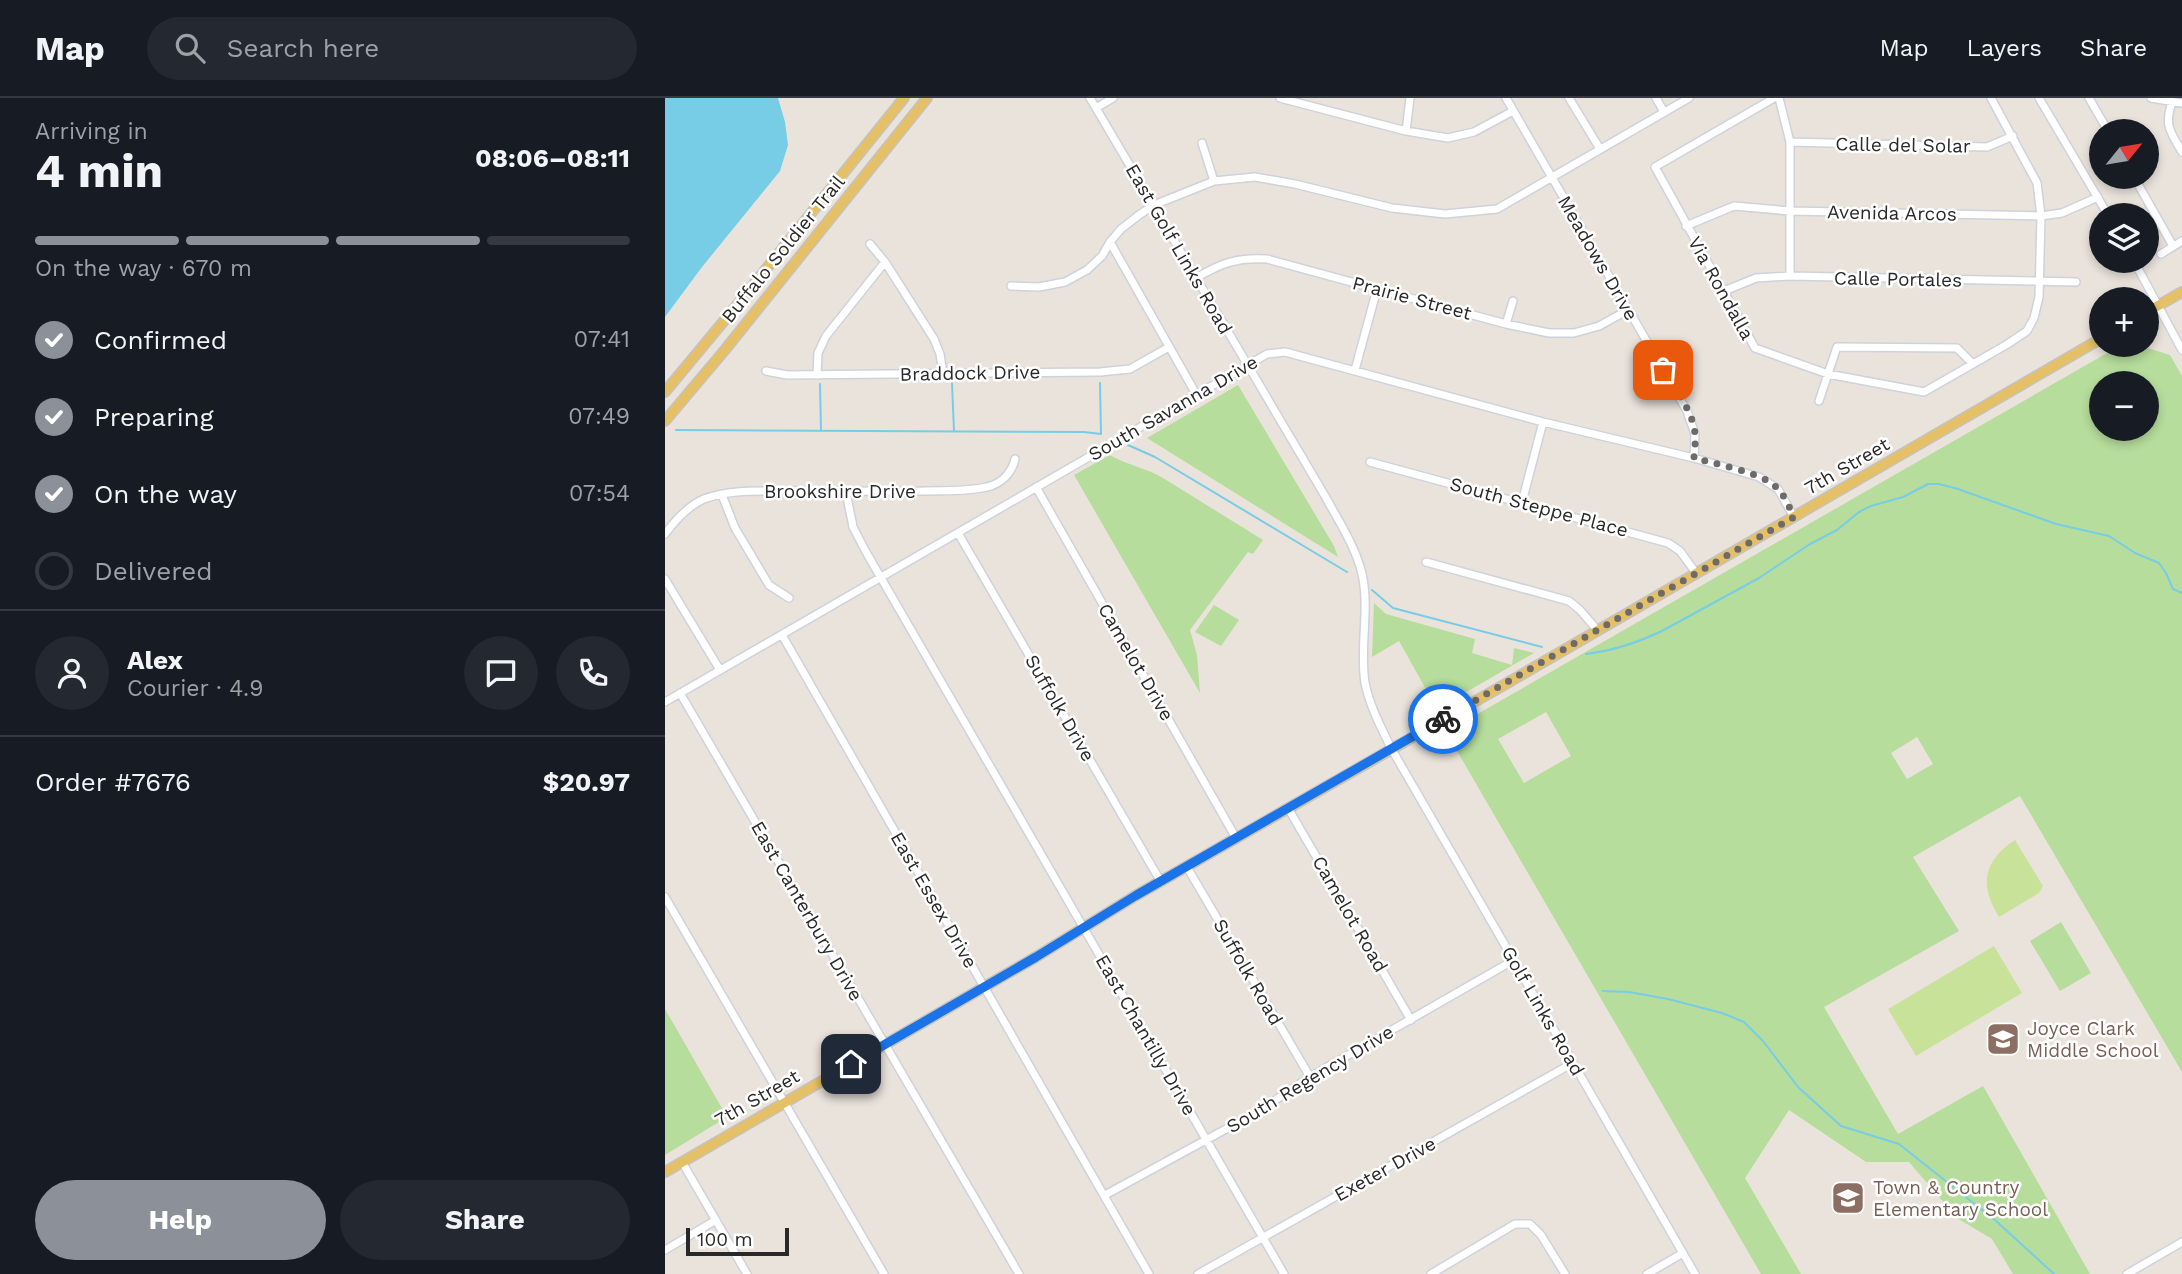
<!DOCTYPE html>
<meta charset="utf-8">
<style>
:root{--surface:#171b24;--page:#242831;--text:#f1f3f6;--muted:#9ea1a6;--line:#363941;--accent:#8c9099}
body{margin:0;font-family:"Work Sans",sans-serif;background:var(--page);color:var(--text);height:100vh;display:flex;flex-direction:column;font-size:26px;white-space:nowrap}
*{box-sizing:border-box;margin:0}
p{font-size:23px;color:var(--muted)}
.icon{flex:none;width:38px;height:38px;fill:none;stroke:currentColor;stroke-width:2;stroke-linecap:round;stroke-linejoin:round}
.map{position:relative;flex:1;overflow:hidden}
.side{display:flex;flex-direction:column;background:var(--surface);width:665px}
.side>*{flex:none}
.needle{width:46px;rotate:60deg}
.buttons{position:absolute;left:1424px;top:21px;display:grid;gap:14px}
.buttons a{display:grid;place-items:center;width:70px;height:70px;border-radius:50%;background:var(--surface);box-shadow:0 4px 10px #0003;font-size:35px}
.scale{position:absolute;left:21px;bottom:18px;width:103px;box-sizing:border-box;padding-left:7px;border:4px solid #292929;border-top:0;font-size:19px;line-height:24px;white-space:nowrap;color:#292929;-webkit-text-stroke:5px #fff;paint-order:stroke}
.pin{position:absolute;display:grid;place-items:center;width:60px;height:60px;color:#fff;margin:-30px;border-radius:14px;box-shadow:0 4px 10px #0006}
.courier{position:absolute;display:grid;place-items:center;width:70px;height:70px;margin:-35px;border:5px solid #1a73e8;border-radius:50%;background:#fff;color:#222;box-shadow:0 2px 9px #0007}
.summary em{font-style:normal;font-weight:700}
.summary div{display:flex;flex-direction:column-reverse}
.summary{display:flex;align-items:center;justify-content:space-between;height:119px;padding:0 35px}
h1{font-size:46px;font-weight:700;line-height:52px}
.bar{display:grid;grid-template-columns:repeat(4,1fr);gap:10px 7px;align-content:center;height:84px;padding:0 35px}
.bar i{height:9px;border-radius:5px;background:var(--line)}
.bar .selected{background:var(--accent)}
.bar p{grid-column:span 4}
.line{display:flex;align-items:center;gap:18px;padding:0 35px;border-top:2px solid var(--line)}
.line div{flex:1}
.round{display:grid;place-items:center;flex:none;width:74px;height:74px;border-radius:37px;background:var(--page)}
ol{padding:0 35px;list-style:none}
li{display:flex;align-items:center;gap:21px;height:77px}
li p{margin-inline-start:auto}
li .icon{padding:7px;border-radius:50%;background:var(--accent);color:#fff;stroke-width:4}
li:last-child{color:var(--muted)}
li i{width:38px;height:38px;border:4px solid var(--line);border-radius:50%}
.cta{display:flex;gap:14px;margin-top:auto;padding:14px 35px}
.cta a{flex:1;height:80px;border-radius:42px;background:var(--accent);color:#fff;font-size:28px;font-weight:700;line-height:80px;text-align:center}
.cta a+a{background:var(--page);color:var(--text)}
header{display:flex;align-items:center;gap:42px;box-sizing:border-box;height:98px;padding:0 35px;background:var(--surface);border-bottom:2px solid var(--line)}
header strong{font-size:33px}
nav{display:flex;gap:38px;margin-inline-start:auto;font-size:24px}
.search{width:490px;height:63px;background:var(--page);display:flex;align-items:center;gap:18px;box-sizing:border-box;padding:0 24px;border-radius:38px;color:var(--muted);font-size:26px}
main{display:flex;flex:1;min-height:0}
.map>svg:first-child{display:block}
</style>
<header>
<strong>Map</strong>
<div class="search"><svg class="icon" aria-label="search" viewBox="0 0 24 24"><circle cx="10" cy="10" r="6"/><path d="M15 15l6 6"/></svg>Search here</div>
<nav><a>Map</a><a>Layers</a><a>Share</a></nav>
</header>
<main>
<section class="side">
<div class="summary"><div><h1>4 min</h1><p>Arriving in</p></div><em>08:06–08:11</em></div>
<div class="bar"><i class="selected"></i><i class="selected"></i><i class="selected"></i><i></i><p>On the way · 670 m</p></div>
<ol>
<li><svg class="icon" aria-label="check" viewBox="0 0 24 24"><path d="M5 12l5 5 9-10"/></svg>Confirmed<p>07:41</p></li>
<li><svg class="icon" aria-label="check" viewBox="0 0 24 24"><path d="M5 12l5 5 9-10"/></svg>Preparing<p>07:49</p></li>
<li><svg class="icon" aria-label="check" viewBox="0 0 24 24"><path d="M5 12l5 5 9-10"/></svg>On the way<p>07:54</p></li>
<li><i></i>Delivered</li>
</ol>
<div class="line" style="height:126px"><a class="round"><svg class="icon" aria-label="person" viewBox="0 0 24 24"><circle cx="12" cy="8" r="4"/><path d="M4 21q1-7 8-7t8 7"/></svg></a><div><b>Alex</b><p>Courier · 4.9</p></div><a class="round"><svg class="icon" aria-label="chat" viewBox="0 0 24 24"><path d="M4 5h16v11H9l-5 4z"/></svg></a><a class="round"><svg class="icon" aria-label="phone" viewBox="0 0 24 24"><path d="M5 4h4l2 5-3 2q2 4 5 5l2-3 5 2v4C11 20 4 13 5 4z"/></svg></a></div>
<div class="line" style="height:91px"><div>Order #7676</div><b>$20.97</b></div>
<div class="cta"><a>Help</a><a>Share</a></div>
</section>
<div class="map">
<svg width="1517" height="1176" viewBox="0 0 1517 1176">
<rect width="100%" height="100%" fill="#eae3dc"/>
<path fill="#b6dd9c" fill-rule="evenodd" d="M 1456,247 L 1473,247 L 1505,257 L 1517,278 L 1517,974 L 1355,698 L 1248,759 L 1294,833 L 1159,909 L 1233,1036 L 1318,988 L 1425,1176 L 1348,1176 L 1327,1141 L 1292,1120 L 1244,1064 L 1201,1064 L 1124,1012 L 1080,1080 L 1136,1176 L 1096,1176 L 781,634 ZM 1482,285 L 1482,331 L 1437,331 L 1437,285 ZM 881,614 L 906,658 L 859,685 L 833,641 ZM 1252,639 L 1268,666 L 1242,681 L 1226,655 Z
M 573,287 L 669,448 L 673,459 L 482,340 Z
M 445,357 C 462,367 481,370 498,380 L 598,442 L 588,456 L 583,454 L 525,532 L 532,557 L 535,595 L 409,377 Z
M 709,505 L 721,516 L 810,541 L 807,555 L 847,567 L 849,550 L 869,555 L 772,611 L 734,543 L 707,559 Z
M 549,507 L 574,522 L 556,548 L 530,534 Z
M 1396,824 L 1426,875 L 1395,893 L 1365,843 Z
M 0,911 L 62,1019 L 0,1057 Z"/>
<path fill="#c8e399" d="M 1350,742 L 1378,788 L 1374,795 L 1334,819 C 1314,787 1318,763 1350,742 Z
M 1329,848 L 1357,895 L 1251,958 L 1223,911 Z"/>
<path fill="#77cde5" d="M 0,0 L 113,0 L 120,24 L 123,47 L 115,73 L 37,169 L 0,219 Z"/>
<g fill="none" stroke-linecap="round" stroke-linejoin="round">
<path stroke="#77cde5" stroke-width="2" d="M 287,285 L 289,333
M 155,286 L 156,333
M 11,332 L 419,334 L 436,336 L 435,285
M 463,347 L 490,359 L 682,474
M 707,492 L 728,510 L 877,549
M 921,556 C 947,553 974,544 997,533 L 1094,480 L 1145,446 L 1172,432 L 1194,414 L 1206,408 L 1238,399 L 1263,386 L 1274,386 L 1293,391 L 1391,426 L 1444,438 L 1470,455 L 1494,465 L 1501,475 L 1508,491 L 1517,495
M 938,893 L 964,894 L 1003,901 L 1057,915 L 1079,924 L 1098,943 L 1133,989 L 1176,1028 L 1234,1046 L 1331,1123 L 1389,1176"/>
<defs>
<path id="minor" d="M 425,0 L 660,398 C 673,422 689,446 696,472 C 706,508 694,548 700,585 C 705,609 716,629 726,650 L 1030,1176
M 615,0 L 741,33 L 783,40 L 809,34 L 848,13
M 841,0 L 1022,313 L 1030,336 L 1029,360
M 904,0 L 935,51
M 991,0 L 999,14
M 1109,0 L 990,69 L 1090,250 L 1163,276 L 1259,294 L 1341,247 L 1362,233 L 1369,220 L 1374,199 L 1376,118 L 1372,85 L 1326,0
M 1114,0 L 1125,44 L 1125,178
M 1374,0 L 1443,117
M 1424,0 L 1443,33
M 1486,0 L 1517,5
M 1507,4 C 1499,28 1505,33 1517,54
M 431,10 L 448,0
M 741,33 L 745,0
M 1125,44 L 1322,49 L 1348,38
M 537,45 L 549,83
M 1469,79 L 1508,148
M 1021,128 L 1069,108 L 1125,113 L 1376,118 L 1397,115 L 1433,99
M 445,144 L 531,296
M 205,146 L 220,164 L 269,241 L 275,256 L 278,276
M 1496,156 L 1517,143
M 1469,163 L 1517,252
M 531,180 C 556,165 573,159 602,161 L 841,226 L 884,235 L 909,235 L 934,228 L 963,212
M 346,188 L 374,189 L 400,184 L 422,172 L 437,158 L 445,144 L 456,131 L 474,117 L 489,107 L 549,83 L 590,79 L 630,86 L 727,110 L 780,116 L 832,111 L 1024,0
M 1059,193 L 1091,180 L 1125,178 L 1411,184
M 841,226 L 848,203
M 690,272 L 712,191
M 101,273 L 122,277 L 435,274 L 465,271 L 504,249
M 152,277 L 153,255 L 161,238 L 220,164
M 1154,303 L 1172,249 L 1292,250 L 1307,265
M 705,364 L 1003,445 L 1015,453 L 1031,475
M 371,389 L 571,740
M 181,394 L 188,429 L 201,454 L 619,1176
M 57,397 L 70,430 L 104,487 L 124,500
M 857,404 L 878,324
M 293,435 L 496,784
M 0,436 C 9,424 24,407 39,401 C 62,392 90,393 113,393 C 162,392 210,394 258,393 C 278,392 301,394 322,389 C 336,386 347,375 350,361
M 761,464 L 904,503 L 915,512 L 933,533
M 0,481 L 55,572
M 117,537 L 484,1176
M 15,595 L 354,1176
M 0,604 L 602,256 L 620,254 L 878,324 L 1029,360 L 1094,379 L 1113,391 L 1129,419
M 623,710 L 746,922
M 522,769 L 645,979
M 0,799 L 219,1176
M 17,1064 L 82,1176
M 440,1097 L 594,1013 L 645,979 L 849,862
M 0,1152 L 51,1122
M 533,1176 L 908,965
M 766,1176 L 850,1126 L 865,1126 L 876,1137 L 900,1176
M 982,1176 L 1018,1155
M 1462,1176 L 1517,1144"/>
<path id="major" d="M 1482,214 L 1517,194
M 0,294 L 68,212 L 239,0
M 0,323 L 59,253 L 262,0
M 0,1074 L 371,859 L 470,798 L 844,584 L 1437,240"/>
</defs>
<use href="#minor" stroke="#ced2dd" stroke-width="10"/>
<use href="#major" stroke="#c3c3c3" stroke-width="12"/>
<use href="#minor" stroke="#fff" stroke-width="7"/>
<use href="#major" stroke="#e5c066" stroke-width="9"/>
</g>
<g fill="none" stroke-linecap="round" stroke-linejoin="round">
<path stroke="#6d6a68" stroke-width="7" stroke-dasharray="0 12.6" d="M 778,621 L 1129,419 C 1124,409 1120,398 1112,390 C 1099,375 1050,366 1029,360 C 1029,353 1031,345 1030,337 C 1029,314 1010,292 998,272"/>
<path stroke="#1a73e8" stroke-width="9" d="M 186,966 L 371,859 L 470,798 L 778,621"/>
</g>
<defs>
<symbol id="school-square" viewBox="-11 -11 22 22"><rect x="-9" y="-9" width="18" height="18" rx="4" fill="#8d6e63" stroke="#fff"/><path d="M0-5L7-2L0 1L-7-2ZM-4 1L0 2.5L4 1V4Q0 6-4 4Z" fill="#fff"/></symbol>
</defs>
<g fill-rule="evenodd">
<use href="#school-square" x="1319" y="922" width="38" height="38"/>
<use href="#school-square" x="1164" y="1081" width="38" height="38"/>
</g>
<g text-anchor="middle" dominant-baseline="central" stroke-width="5" stroke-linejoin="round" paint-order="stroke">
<g font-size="19" fill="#292929" stroke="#fff">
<text transform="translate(1238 47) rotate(1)">Calle del Solar</text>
<text transform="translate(1227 115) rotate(1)">Avenida Arcos</text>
<text transform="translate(118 151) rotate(-51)">Buffalo Soldier Trail</text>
<text transform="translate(514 151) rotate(60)">East Golf Links Road</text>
<text transform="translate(933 160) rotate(60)">Meadows Drive</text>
<text transform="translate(1233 181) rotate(1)">Calle Portales</text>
<text transform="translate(1056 190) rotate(61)">Via Rondalla</text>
<text transform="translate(747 200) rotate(15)">Prairie Street</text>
<text transform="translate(305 275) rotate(-1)">Braddock Drive</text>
<text transform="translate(508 310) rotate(-30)">South Savanna Drive</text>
<text transform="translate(1182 368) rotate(-30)">7th Street</text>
<text x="175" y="393">Brookshire Drive</text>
<text transform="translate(874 409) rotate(15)">South Steppe Place</text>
<text transform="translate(471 564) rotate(60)">Camelot Drive</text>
<text transform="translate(395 610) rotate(60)">Suffolk Drive</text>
<text transform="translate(269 802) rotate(60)">East Essex Drive</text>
<text transform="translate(142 813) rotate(60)">East Canterbury Drive</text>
<text transform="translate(685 816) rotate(60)">Camelot Road</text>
<text transform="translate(583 874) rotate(60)">Suffolk Road</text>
<text transform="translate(878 913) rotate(60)">Golf Links Road</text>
<text transform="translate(481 937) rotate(60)">East Chantilly Drive</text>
<text transform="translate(645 981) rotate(-31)">South Regency Drive</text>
<text transform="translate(92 1000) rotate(-30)">7th Street</text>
<text transform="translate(720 1071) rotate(-29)">Exeter Drive</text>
</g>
<g font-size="19" fill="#785e54" stroke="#fff" text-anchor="start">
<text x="1362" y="930">Joyce Clark<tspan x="1362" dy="22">Middle School</tspan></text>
<text x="1208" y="1089">Town &amp; Country<tspan x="1208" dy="22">Elementary School</tspan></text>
</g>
</g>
</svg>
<div class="buttons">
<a><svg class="needle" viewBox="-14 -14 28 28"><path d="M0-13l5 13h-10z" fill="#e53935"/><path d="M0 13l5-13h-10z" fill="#9ea1a6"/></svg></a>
<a><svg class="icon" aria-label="layers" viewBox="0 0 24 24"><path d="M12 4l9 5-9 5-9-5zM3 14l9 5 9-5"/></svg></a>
<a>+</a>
<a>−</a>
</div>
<div class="scale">100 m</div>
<div class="pin" style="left:998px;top:272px;background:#ea580c"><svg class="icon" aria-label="bag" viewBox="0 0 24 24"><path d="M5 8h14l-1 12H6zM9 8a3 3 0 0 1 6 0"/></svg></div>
<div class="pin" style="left:186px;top:966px;background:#1f2937"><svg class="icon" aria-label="home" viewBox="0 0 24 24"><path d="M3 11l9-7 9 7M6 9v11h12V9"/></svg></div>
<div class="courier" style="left:778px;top:621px"><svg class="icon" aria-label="bike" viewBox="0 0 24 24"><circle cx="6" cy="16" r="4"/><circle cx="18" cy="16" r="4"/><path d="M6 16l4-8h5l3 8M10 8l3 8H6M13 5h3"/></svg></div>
</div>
</main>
